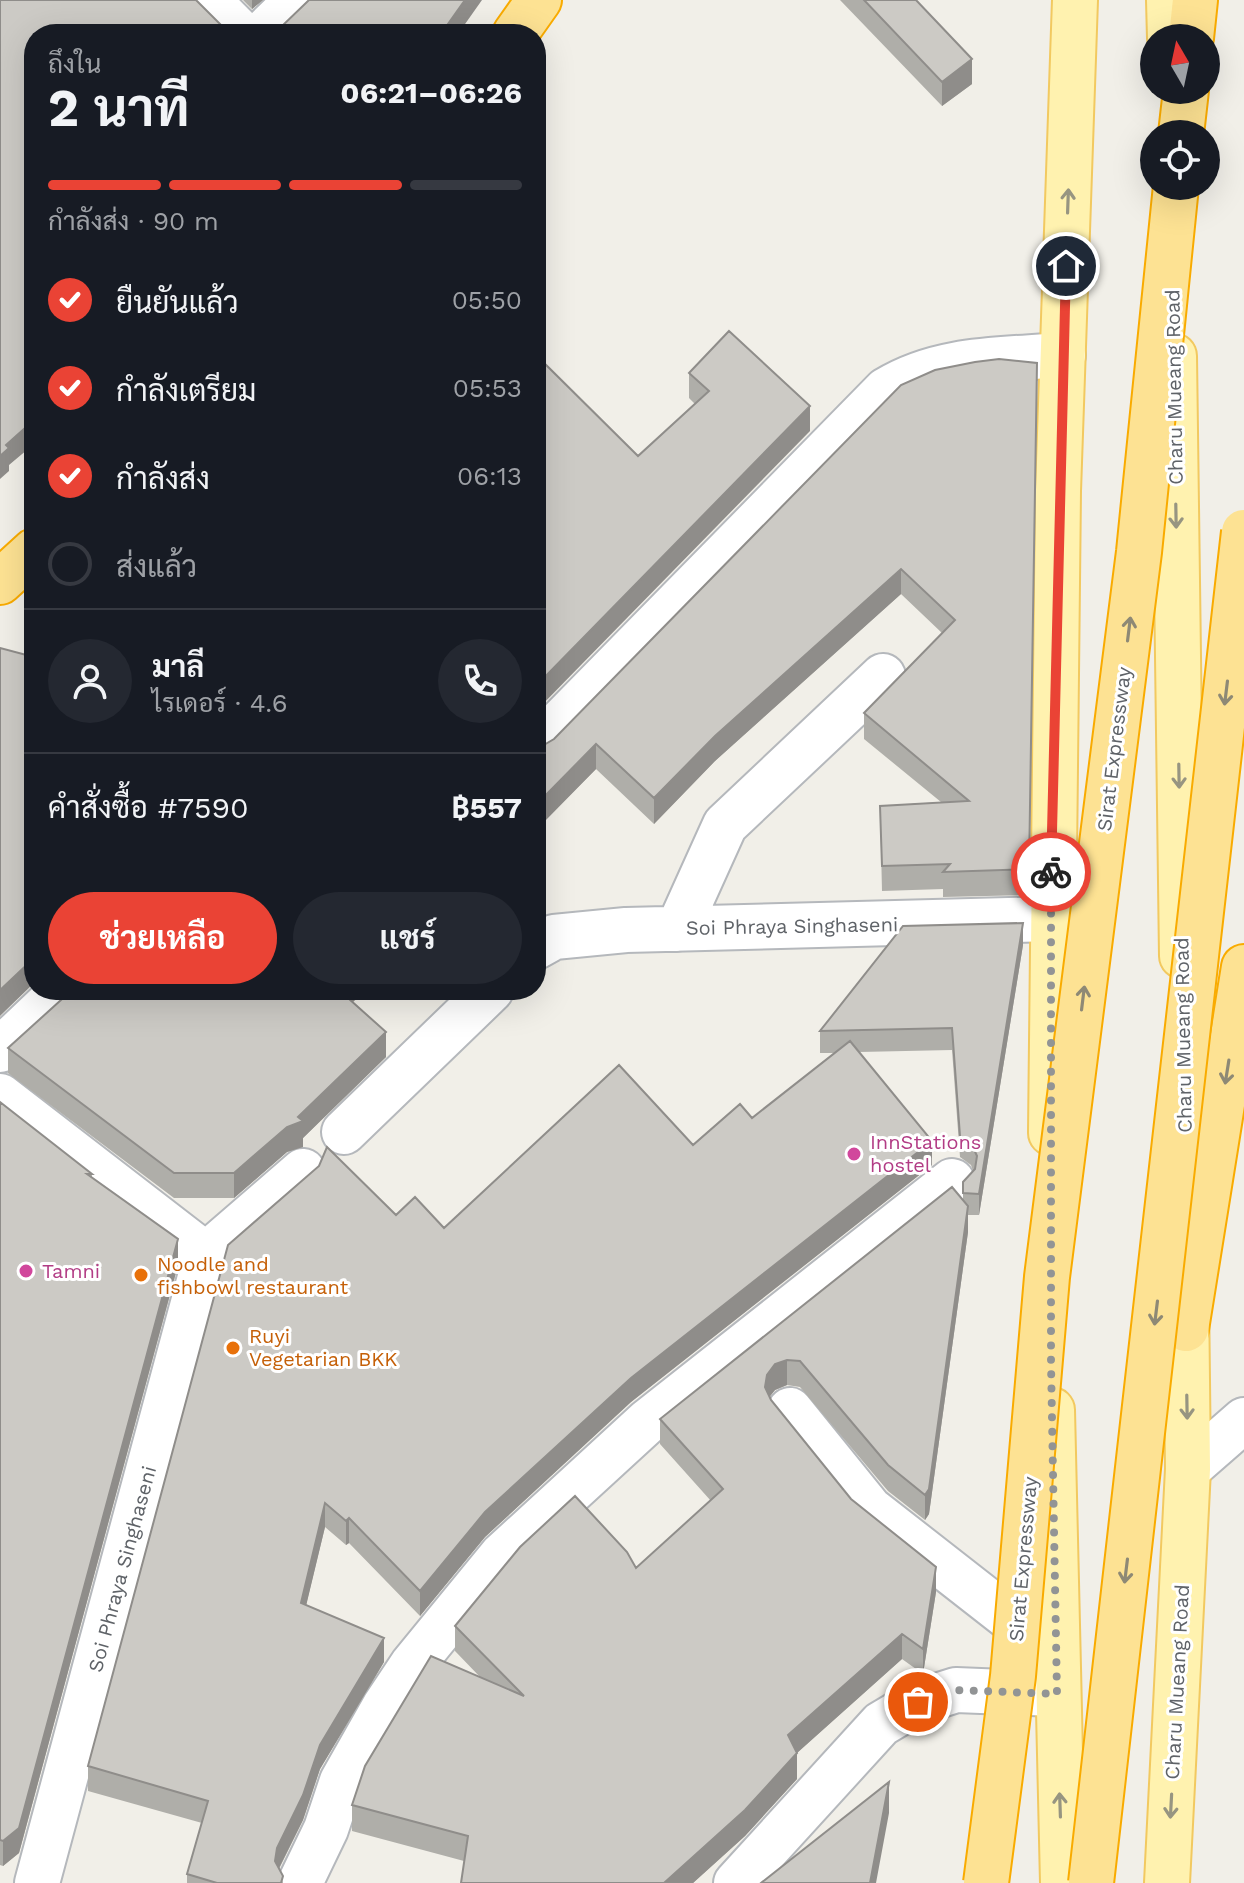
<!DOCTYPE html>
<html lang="th">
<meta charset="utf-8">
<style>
:root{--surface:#171b24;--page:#242831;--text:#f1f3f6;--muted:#9ea1a6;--line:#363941;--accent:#ea4335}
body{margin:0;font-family:"Work Sans",Sarabun,sans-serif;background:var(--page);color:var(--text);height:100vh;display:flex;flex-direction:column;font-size:30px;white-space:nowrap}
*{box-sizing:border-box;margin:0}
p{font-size:26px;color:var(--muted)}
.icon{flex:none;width:44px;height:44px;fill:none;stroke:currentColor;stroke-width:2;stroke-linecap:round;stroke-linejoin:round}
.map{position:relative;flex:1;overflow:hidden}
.details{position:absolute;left:24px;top:24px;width:522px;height:976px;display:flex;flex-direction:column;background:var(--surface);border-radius:32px;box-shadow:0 8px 32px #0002}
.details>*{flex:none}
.needle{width:52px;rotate:351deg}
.fabs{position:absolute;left:1140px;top:24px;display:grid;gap:16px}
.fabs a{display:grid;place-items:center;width:80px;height:80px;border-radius:50%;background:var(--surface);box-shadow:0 8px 32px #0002;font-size:40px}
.pin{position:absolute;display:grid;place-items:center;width:68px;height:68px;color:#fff;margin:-34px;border:4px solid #fff;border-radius:50%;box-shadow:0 2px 8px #0007}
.courier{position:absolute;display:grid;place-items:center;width:80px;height:80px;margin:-40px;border:6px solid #ea4335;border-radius:50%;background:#fff;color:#222;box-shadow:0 2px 10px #0007}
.headline em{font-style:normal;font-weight:700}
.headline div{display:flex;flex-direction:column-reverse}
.headline{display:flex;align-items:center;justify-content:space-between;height:136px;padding:0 24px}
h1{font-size:52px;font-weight:700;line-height:60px}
.bar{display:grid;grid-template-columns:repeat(4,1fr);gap:12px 8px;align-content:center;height:96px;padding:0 24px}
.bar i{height:10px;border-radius:6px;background:var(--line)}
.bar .current{background:var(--accent)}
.bar p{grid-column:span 4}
.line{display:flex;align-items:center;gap:20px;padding:0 24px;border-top:2px solid var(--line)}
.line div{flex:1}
.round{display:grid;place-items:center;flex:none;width:84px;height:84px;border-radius:42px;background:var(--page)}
ol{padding:0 24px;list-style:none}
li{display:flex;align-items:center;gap:24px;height:88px}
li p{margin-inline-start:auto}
li .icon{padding:8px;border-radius:50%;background:var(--accent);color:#fff;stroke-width:4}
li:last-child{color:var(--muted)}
li i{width:44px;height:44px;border:4px solid var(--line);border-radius:50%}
.cta{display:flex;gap:16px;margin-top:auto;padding:16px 24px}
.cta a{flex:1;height:92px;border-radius:48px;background:var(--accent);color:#fff;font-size:32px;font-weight:700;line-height:92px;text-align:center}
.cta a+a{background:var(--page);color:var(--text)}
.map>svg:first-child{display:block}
</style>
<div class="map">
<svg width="1244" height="1883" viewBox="0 0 1244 1883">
<rect width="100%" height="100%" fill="#f1efe8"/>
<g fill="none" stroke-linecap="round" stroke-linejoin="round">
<defs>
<path id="minor" d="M 208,0 L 242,34
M 262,34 L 297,0
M 536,747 L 886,390 C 940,357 1001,360 1063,355
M 678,929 L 725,825 L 883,676
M 536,947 L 554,937 L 626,930 L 1051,919
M 0,1050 L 63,990
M 0,1096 L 206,1255
M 344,1132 L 491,990
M 790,1410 L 870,1509 L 1044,1645
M 1188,1469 L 1244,1420
M 37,1883 L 206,1255 L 303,1171
M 300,1883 L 326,1829 L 342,1781 L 384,1707 L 412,1665 L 502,1555 L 648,1421 L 952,1181
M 736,1883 L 881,1724 L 918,1702 L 956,1690 L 1057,1694"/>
<path id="major" d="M 1169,0 L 1170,38
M 1174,356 L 1182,956
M 1051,1133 L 1058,491 L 1075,0
M 1052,1410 L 1063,1883
M 1167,1883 L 1188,1469 L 1186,1292"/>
<path id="highway" d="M 515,34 L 539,0
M 1191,38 L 1195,0
M 1181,134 L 1186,90
M 0,582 L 34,551
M 1186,1329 L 1244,967"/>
</defs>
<use href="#minor" stroke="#b5b8bc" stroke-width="48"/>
<use href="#major" stroke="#f2c960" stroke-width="48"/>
<use href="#highway" stroke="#f9ab00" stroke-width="48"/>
<use href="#minor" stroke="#fff" stroke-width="44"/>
<use href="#major" stroke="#fff2af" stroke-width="44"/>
<use href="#highway" stroke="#fde293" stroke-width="44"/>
<defs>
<path id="highway-bridge" d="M 986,1883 L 1013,1676 L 1047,1277 L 1139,552 L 1176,186
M 1091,1883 L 1244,532"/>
</defs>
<use href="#highway-bridge" stroke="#f9ab00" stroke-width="48" stroke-linecap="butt"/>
<use href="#highway-bridge" stroke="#fde293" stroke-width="44"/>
</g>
<path fill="#afaea9" d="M 243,0 L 263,0 L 252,9 Z
M 840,0 L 916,0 L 972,84 L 942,106 Z
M 1037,363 L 1029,895 L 943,897 L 943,889 L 882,891 L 880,806 L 941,802 L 864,739 L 864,713 L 942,633 L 901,594 L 715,761 L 654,824 L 596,769 L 536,830 L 536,746 L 542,746 L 554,739 Z
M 689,373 L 810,431 L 638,456 L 695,404 L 689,398 Z
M 1023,945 L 979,1215 L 968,1215 L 968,1232 L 929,1514 L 925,1520 L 888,1491 L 800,1387 L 787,1385 L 775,1390 L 769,1397 L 851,1499 L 936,1592 L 923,1674 L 902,1659 L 797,1753 L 797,1779 L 745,1836 L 693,1883 L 461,1883 L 464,1861 L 352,1831 L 352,1805 L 481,1678 L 455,1651 L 455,1626 L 636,1568 L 711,1501 L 660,1444 L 660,1419 L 963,1200 L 963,1182 L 973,1171 L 971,1165 L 960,1157 L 952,1050 L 859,1052 L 932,1165 L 631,1402 L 485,1537 L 420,1616 L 349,1543 L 346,1545 L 325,1527 L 306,1605 L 384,1662 L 320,1769 L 303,1820 L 279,1869 L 283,1883 L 187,1883 L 187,1874 L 202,1823 L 88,1791 L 88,1766 L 396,1215 L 444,1228 L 693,1145 L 752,1118 L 834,1053 L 820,1053 L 820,1031 Z
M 353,1002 L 386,1057 L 303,1138 L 303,1147 L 287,1152 L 234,1198 L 174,1198 L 8,1073 L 8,1048 Z
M 0,1102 L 92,1174 L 92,1177 L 178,1265 L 19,1853 L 3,1866 L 0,1865 Z"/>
<path fill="#8f8d8a" d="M 252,0 L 263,0 L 252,9 Z
M 465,0 L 482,0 L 458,34 L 443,34 L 443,31 Z
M 972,59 L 972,84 L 942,106 L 942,82 Z
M 810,406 L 810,431 L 536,711 L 536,686 Z
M 34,420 L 34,444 L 9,465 L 9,471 L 0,479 L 0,456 L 6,445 Z
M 901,569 L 901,594 L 715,761 L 654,824 L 654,798 L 715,736 Z
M 596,744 L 596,769 L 536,830 L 536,805 Z
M 1023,923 L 1023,945 L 979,1215 L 979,1194 Z
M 34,958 L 34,983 L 0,1016 L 0,990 Z
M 339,990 L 366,990 L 339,1015 Z
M 386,1032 L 386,1057 L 303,1138 L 303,1147 L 287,1152 L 234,1198 L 234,1173 L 298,1117 Z
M 932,1141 L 932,1165 L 631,1402 L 485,1537 L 420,1616 L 420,1591 L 485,1512 L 631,1378 Z
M 968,1206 L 968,1232 L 929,1514 L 925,1520 L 925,1495 Z
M 178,1239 L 178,1265 L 19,1853 L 3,1866 L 3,1841 Z
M 787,1360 L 787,1385 L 775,1390 L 767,1400 L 765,1387 L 767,1375 L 775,1364 Z
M 325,1503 L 325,1527 L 301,1627 L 301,1603 Z
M 349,1518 L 349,1543 L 346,1545 L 346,1521 Z
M 936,1567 L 936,1592 L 923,1674 L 923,1649 Z
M 902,1634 L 902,1659 L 788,1761 L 788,1735 Z
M 384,1638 L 384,1662 L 320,1769 L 303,1820 L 277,1872 L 275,1861 L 277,1848 L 320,1745 Z
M 797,1753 L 797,1779 L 745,1836 L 693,1883 L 664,1883 Z
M 889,1782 L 889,1813 L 876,1883 L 870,1883 Z"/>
<path fill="#cccac5" stroke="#8f8d8a" stroke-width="2" d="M 0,0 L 196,0 L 225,29 L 235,34 L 34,34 L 34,420 L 6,445 L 9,448 L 0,456 Z
M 309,0 L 465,0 L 443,31 L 447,34 L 269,34 L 279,29 Z
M 864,0 L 916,0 L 972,59 L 942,82 Z
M 729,331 L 810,406 L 536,686 L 536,355 L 638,456 L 709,391 L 689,373 Z
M 999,359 L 1037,363 L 1029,869 L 943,872 L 950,864 L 882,866 L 880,806 L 969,801 L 864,713 L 955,620 L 901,569 L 715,736 L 654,798 L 596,744 L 536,805 L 536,746 L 542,746 L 554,739 L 901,385 L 935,370 L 975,362 Z
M 0,648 L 34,657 L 34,958 L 0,990 Z
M 1023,923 L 979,1194 L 963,1193 L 963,1182 L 975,1169 L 977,1156 L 971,1143 L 960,1136 L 952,1028 L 820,1031 L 903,926 Z
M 72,990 L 339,990 L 386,1032 L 298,1117 L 303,1121 L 287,1127 L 234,1173 L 174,1173 L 8,1048 Z
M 850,1041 L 932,1141 L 631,1378 L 485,1512 L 420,1591 L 349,1518 L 346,1521 L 325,1503 L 301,1603 L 384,1638 L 320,1745 L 303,1795 L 277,1848 L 275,1861 L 283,1876 L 281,1883 L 217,1883 L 187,1874 L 208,1801 L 88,1766 L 228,1245 L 319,1166 L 327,1147 L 396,1215 L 415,1197 L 444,1228 L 619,1065 L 693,1145 L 740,1104 L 752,1118 Z
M 0,1102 L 92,1174 L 87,1174 L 178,1239 L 19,1828 L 3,1841 L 0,1840 Z
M 952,1187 L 968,1206 L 929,1489 L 925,1495 L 888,1465 L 800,1361 L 787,1360 L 775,1364 L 767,1375 L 765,1387 L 771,1400 L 851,1499 L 936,1567 L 923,1649 L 902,1634 L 788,1735 L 797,1753 L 745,1810 L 664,1883 L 461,1883 L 468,1836 L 352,1805 L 365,1766 L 431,1656 L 524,1696 L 455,1626 L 520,1547 L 575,1496 L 627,1552 L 636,1568 L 723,1489 L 660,1419 Z
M 889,1782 L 870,1883 L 761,1883 Z"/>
<defs><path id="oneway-shaft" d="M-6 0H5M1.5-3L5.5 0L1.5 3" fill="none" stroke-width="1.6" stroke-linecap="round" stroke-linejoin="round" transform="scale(2)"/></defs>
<g stroke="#979581">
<use href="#oneway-shaft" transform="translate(1068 201) rotate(-88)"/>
<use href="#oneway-shaft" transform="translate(1176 516) rotate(89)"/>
<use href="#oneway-shaft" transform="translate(1179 776) rotate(89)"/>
<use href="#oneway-shaft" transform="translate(1187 1407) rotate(89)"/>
<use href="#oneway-shaft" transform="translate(1060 1805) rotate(-92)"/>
<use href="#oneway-shaft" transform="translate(1171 1806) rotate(93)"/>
</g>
<g stroke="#8e8975">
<use href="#oneway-shaft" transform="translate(1129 629) rotate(-83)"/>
<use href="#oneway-shaft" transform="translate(1226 693) rotate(97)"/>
<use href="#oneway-shaft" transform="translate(1083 998) rotate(-83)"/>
<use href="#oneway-shaft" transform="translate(1227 1072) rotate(99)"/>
<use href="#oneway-shaft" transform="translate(1156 1313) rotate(97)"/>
<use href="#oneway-shaft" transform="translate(1126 1571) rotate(97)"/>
</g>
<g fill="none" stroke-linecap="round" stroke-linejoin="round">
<path stroke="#929495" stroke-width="8" stroke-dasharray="0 14.4" d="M 918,1702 L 956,1690 L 1057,1694 L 1051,1363 L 1051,872"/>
<path stroke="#ea4335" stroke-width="10" d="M 1051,872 L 1066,266"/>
</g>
<g fill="#d1479c" stroke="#fff" stroke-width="3">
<circle cx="854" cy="1154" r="8"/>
<circle cx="26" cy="1271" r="8"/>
</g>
<g fill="#e8710a" stroke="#fff" stroke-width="3">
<circle cx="141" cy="1275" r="8"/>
<circle cx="233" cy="1348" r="8"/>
</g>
<g text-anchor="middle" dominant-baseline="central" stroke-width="6" stroke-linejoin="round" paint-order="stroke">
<g font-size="20" fill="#5f6368" stroke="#fff">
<text transform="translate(1174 387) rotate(-91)">Charu Mueang Road</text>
<text transform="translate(1114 749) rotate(-83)">Sirat Expressway</text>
<text transform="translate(792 926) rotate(-1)">Soi Phraya Singhaseni</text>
<text transform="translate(1183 1035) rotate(-91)">Charu Mueang Road</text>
<text transform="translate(1023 1559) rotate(-85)">Sirat Expressway</text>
<text transform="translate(122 1569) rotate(-75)">Soi Phraya Singhaseni</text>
<text transform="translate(1177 1682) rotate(-87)">Charu Mueang Road</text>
</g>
<g font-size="20" fill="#b23c85" stroke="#fff" text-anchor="start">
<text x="870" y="1142">InnStations<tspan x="870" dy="23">hostel</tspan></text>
<text x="42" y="1271">Tamni</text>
</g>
<g font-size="20" fill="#c56008" stroke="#fff" text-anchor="start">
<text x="157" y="1264">Noodle and<tspan x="157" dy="23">fishbowl restaurant</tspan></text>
<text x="249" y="1336">Ruyi<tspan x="249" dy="23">Vegetarian BKK</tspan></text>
</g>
</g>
</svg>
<div class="fabs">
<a><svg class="needle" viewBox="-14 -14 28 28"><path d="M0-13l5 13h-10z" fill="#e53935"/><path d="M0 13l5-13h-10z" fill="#9ea1a6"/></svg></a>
<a><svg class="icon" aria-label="locate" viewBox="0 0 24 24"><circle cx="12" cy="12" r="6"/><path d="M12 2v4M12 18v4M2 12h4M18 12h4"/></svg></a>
</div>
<div class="pin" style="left:918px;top:1702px;background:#ea580c"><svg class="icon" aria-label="bag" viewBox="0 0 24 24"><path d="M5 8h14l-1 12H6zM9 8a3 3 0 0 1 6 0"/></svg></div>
<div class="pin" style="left:1066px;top:266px;background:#1f2937"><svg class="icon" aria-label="home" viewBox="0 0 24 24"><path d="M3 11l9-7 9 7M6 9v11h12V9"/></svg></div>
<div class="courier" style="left:1051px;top:872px"><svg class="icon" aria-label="bike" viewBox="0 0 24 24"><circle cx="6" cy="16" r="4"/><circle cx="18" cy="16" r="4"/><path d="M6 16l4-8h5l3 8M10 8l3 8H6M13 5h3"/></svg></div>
<section class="details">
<div class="headline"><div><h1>2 นาที</h1><p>ถึงใน</p></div><em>06:21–06:26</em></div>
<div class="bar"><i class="current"></i><i class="current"></i><i class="current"></i><i></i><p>กำลังส่ง · 90 m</p></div>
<ol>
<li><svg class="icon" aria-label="check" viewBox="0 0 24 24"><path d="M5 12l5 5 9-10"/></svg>ยืนยันแล้ว<p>05:50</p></li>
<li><svg class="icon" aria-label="check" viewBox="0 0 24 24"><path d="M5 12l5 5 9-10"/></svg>กำลังเตรียม<p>05:53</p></li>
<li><svg class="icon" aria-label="check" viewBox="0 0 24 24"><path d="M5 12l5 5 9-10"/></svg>กำลังส่ง<p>06:13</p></li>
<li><i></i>ส่งแล้ว</li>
</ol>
<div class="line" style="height:144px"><a class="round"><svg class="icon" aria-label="person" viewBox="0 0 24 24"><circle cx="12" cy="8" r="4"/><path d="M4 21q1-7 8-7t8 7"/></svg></a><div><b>มาลี</b><p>ไรเดอร์ · 4.6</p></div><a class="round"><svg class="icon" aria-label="phone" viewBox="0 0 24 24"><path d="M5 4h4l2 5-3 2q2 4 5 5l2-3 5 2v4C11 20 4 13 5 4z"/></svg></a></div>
<div class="line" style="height:104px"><div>คำสั่งซื้อ #7590</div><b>฿557</b></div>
<div class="cta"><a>ช่วยเหลือ</a><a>แชร์</a></div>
</section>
</div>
